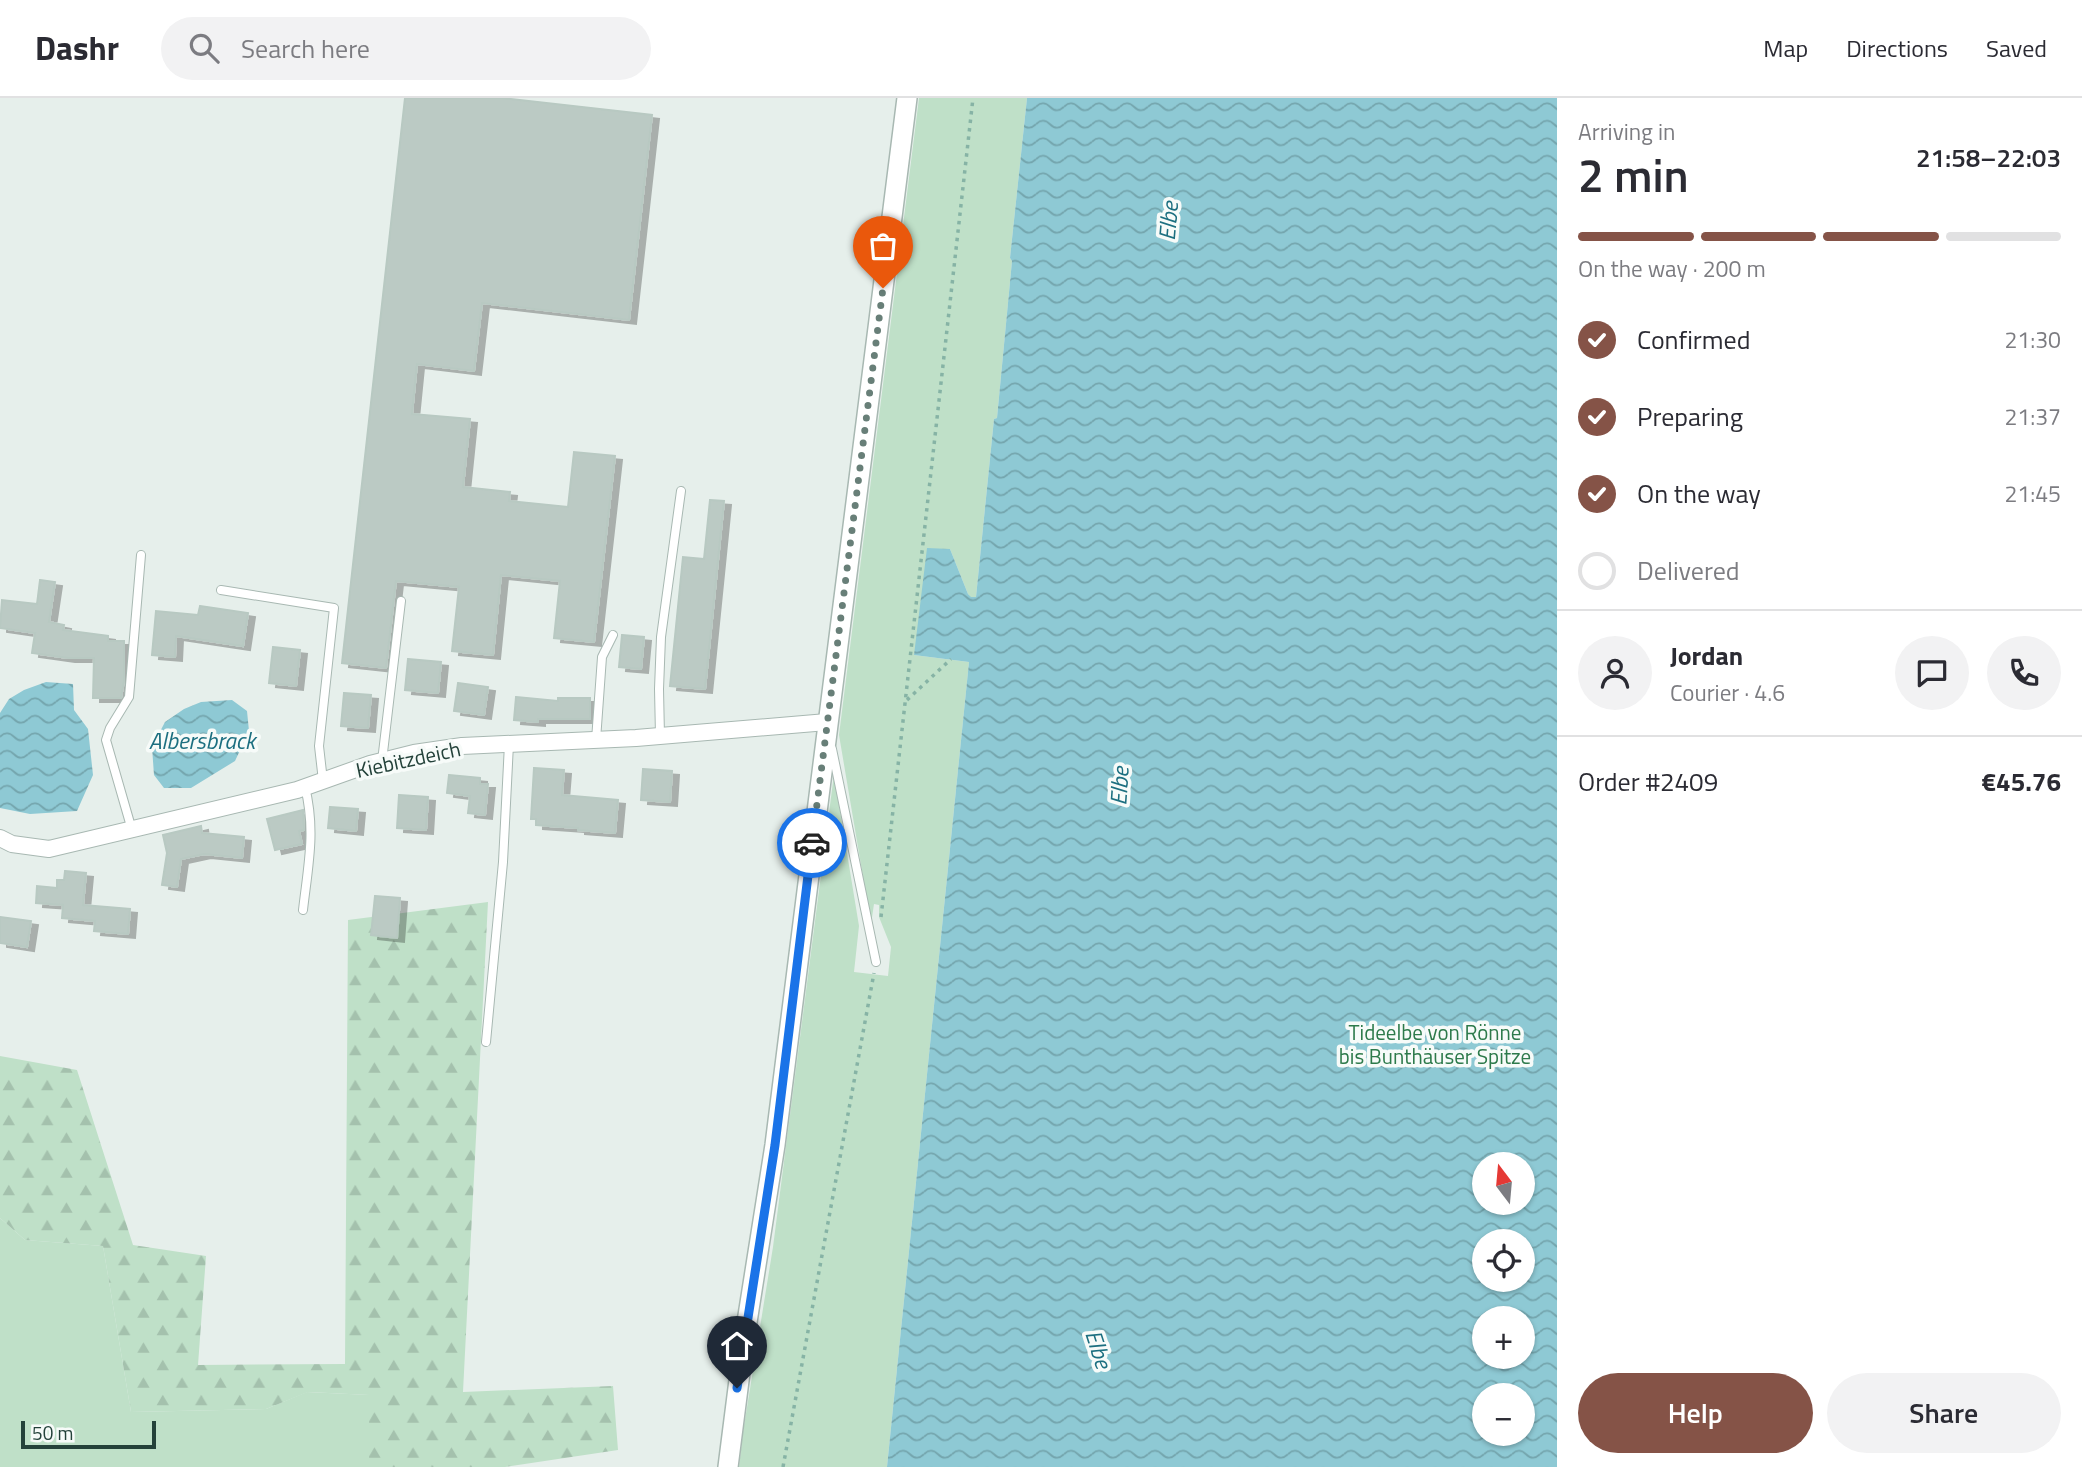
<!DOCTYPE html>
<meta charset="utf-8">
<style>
:root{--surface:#fff;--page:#f2f2f3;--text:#2b2b33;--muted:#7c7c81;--line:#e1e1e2;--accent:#855347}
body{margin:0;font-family:"Titillium Web",sans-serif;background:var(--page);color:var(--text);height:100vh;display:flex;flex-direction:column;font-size:26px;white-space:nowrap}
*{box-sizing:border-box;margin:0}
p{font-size:23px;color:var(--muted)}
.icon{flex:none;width:38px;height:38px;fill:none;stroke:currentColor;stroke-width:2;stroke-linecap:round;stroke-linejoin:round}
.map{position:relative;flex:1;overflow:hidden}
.drawer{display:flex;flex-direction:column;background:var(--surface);width:525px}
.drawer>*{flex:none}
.needle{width:46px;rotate:344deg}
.controls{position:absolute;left:1472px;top:1054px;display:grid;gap:14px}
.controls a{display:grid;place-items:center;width:63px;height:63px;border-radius:50%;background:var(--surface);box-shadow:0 2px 5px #0004;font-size:35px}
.scale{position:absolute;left:21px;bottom:18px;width:135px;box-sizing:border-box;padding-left:7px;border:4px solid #24423a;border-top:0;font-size:19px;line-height:24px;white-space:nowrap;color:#24423a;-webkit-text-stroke:5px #f7fbf9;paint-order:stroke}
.pin{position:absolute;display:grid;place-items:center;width:60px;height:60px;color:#fff;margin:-72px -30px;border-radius:50% 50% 50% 0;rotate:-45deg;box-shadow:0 0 7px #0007}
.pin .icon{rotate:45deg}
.courier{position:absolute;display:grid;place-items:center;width:70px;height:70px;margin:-35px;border:5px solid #1a73e8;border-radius:50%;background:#fff;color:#222;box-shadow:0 2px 9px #0007}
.overview em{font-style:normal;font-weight:600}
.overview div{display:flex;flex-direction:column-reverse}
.overview{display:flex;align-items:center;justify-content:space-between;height:119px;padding:0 21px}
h1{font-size:46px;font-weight:600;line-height:52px}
.bar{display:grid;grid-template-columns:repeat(4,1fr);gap:10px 7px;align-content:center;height:84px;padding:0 21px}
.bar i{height:9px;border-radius:5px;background:var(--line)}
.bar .active{background:var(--accent)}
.bar p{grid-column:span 4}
.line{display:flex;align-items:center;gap:18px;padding:0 21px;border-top:2px solid var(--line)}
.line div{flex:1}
.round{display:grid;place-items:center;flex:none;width:74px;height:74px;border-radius:37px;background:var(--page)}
ol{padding:0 21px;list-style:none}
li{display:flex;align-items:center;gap:21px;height:77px}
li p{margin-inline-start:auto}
li .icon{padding:7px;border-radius:50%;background:var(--accent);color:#fff;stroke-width:4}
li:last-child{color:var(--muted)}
li i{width:38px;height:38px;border:4px solid var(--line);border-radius:50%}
.cta{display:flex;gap:14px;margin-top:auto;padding:14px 21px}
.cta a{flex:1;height:80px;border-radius:42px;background:var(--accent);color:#fff;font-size:28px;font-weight:600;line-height:80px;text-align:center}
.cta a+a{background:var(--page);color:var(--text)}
header{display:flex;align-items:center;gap:42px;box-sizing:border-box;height:98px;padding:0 35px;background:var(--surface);border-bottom:2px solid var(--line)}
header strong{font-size:33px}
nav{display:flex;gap:38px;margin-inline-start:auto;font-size:24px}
.search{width:490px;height:63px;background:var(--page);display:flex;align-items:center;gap:18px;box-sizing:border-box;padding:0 24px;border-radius:38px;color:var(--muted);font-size:26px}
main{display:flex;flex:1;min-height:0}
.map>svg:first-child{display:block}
</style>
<header>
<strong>Dashr</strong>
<div class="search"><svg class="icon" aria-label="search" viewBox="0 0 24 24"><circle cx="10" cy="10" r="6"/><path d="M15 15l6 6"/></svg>Search here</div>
<nav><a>Map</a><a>Directions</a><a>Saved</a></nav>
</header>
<main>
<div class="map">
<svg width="1557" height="1369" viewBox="0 0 1557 1369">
<defs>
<pattern id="forest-firs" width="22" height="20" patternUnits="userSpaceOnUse" patternTransform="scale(1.75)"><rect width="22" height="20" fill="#bfe0c8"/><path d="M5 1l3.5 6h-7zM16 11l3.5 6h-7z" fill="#a4c1ad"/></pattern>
<pattern id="water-waves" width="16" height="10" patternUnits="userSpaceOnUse" patternTransform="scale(1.75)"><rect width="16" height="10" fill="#8ec9d4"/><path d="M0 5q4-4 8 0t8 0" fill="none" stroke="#74a5ad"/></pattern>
<filter id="shadow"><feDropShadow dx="7" dy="4" stdDeviation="0" flood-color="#0004"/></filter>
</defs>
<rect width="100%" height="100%" fill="#e6efeb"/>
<path fill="#bfe0c8" d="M 919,0 L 1027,0 L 1010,160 L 1012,163 L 997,320 L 994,321 L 976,499 L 971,500 L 968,496 L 950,451 L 914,557 L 969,564 L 887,1369 L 739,1369 L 743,1334 L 773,1149 L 834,676 L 859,828 L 854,874 L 888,878 L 891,849 L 879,819 L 879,807 L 874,806 L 871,826 L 839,637 Z
M 0,1120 L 25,1142 L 103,1148 L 131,1314 L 266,1311 L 307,1294 L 370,1297 L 369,1369 L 0,1369 Z"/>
<path fill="url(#forest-firs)" d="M 488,804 L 463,1294 L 613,1288 L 618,1352 L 505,1369 L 369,1369 L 369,1297 L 308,1294 L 266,1311 L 131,1314 L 103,1148 L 25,1142 L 0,1120 L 0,958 L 77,972 L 133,1147 L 206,1158 L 198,1267 L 345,1266 L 348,822 Z"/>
<path fill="url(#water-waves)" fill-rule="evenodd" d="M 1027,0 L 1557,0 L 1557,1369 L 887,1369 L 969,564 L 914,557 L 927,450 L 950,451 L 968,496 L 971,499 L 976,499 L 994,321 L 997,320 L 1012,163 L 1010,160 ZM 1484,1066 L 1522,1066 L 1522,1104 L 1484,1104 ZM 1484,1143 L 1522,1143 L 1522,1181 L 1484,1181 ZM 1484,1220 L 1522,1220 L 1522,1258 L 1484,1258 ZM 1484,1297 L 1522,1297 L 1522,1335 L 1484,1335 Z
M 46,584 L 73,586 L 74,612 L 88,631 L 93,677 L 77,713 L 30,716 L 0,710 L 0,615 L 9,601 L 24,592 Z
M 232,602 L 247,613 L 249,633 L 235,663 L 191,690 L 164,690 L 154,677 L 152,649 L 165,624 L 184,611 L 201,604 Z"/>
<path fill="#bbcac4" stroke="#b8c9c2" stroke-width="2" filter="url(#shadow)" d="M 405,0 L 502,0 L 652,17 L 629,222 L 482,205 L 474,273 L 417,266 L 412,316 L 470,321 L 463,389 L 510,394 L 509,403 L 568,409 L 574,354 L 615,358 L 594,544 L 554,540 L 560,483 L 501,477 L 493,557 L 452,553 L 459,489 L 396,483 L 386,570 L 342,565 Z
M 710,402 L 724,403 L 705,591 L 670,588 L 683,459 L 704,461 Z
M 40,482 L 55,484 L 49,524 L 64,527 L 63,532 L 108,538 L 108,543 L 124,543 L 124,583 L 121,600 L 93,600 L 94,560 L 68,560 L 32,555 L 35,535 L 0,530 L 2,502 L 37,506 Z
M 200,508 L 248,515 L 243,548 L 176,538 L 175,559 L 152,557 L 156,513 L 198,517 Z
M 622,537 L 644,539 L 641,571 L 619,569 Z
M 273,549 L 300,552 L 296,588 L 269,585 Z
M 408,561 L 441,564 L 438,595 L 405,592 Z
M 458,585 L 488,589 L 484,617 L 454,613 Z
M 344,595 L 371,597 L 368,630 L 341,628 Z
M 516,599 L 558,603 L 558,600 L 590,600 L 590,621 L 538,621 L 538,624 L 514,622 Z
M 534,670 L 564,672 L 562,697 L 618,702 L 615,735 L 578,732 L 578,730 L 536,727 L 536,721 L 531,721 Z
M 643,671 L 672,673 L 670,704 L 641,702 Z
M 449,677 L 480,680 L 480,686 L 488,686 L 485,717 L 468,715 L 470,698 L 447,695 Z
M 399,697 L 428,699 L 426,732 L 397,730 Z
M 330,709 L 358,711 L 356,733 L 328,730 Z
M 303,712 L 304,732 L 299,733 L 302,746 L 275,752 L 267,721 Z
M 201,728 L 202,735 L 244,739 L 242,760 L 204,756 L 181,761 L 177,789 L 162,787 L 167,755 L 163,737 Z
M 65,773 L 86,775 L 83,807 L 130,811 L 128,836 L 94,833 L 95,823 L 62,820 L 63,807 L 36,805 L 37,788 L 57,790 L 57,782 L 64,782 Z
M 375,798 L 400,800 L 397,840 L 371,837 Z
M 0,819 L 31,823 L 27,849 L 0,845 Z"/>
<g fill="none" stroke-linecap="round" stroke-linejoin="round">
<defs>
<path id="service" d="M 221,492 L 334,510 L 319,648 L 323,683
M 660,638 L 659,591 L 661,539 L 681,393
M 596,642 L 602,559 L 613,537
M 832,651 L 876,864
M 382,663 L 401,503
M 132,732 L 106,642 L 110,630 L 129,599 L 141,457
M 303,812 C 308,768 316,733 305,689
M 486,944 L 503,764 L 509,646"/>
<path id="minor" d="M 0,740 L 12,746 L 49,751 L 297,692 L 370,666 L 414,655 L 462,648 L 636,640 L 827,624"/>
<path id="tertiary" d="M 728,1369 L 744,1243 L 775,1047 L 907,0"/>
</defs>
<use href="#service" stroke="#a8b8b2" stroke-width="10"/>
<use href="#minor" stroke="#a8b8b2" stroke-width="18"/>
<use href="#tertiary" stroke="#a8b8b2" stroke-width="22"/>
<path stroke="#86b3a5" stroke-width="3.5" stroke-dasharray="3.5 5" stroke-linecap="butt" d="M 907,602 L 951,561
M 881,819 L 973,0
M 783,1369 L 874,875"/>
<use href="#service" stroke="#fff" stroke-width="8"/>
<use href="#minor" stroke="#fff" stroke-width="16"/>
<use href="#tertiary" stroke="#fff" stroke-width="19"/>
</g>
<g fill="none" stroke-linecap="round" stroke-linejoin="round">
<path stroke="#687f78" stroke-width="7" stroke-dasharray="0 12.6" d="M 812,745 L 883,190"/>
<path stroke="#1a73e8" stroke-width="9" d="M 737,1290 L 775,1047 L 812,745"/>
</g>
<g text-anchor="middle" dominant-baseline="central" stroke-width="7" stroke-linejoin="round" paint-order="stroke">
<g font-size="21" fill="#24423a" stroke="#f7fbf9">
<text transform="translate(408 661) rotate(-12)">Kiebitzdeich</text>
</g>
<g font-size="21" fill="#2d7a4b" stroke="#f7fbf9">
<text x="1435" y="934">Tideelbe von Rönne<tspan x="1435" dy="24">bis Bunthäuser Spitze</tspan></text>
</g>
<g font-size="23" font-style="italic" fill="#1c6f80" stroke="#f7fbf9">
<text transform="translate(1168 123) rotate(-85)">Elbe</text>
<text x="202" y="642">Albersbrack</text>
<text transform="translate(1119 688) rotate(-86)">Elbe</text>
<text transform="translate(1099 1251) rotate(72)">Elbe</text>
</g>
</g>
</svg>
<div class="controls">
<a><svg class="needle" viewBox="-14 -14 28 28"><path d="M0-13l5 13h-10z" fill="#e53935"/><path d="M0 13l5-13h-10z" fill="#7c7c81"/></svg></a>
<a><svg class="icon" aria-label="locate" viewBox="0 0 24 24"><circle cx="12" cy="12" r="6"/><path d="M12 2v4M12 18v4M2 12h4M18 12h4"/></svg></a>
<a>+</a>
<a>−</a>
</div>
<div class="scale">50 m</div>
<div class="pin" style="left:883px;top:190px;background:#ea580c"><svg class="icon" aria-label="bag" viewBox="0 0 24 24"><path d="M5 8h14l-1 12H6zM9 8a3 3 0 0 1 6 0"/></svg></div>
<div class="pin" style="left:737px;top:1290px;background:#1f2937"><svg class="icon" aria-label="home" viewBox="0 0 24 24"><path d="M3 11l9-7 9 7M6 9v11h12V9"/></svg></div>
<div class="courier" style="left:812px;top:745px"><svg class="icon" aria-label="car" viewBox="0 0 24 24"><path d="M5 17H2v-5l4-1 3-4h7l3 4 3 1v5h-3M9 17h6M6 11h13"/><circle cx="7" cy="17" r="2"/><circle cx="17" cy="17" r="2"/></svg></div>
</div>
<section class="drawer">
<div class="overview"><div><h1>2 min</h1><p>Arriving in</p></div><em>21:58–22:03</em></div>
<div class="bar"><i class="active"></i><i class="active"></i><i class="active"></i><i></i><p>On the way · 200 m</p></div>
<ol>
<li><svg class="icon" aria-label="check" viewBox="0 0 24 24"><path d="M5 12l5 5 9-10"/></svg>Confirmed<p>21:30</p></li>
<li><svg class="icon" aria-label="check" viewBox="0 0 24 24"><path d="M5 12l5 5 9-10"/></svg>Preparing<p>21:37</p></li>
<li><svg class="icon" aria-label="check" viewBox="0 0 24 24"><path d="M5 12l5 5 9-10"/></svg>On the way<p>21:45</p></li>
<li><i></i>Delivered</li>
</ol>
<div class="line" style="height:126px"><a class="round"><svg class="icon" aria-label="person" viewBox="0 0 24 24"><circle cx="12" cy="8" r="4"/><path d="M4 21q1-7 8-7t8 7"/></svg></a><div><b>Jordan</b><p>Courier · 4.6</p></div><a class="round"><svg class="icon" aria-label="chat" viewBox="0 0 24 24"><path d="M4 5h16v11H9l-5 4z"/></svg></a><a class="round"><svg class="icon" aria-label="phone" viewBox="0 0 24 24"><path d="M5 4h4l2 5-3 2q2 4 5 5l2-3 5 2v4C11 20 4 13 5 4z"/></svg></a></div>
<div class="line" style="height:91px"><div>Order #2409</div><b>€45.76</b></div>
<div class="cta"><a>Help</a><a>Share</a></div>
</section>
</main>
